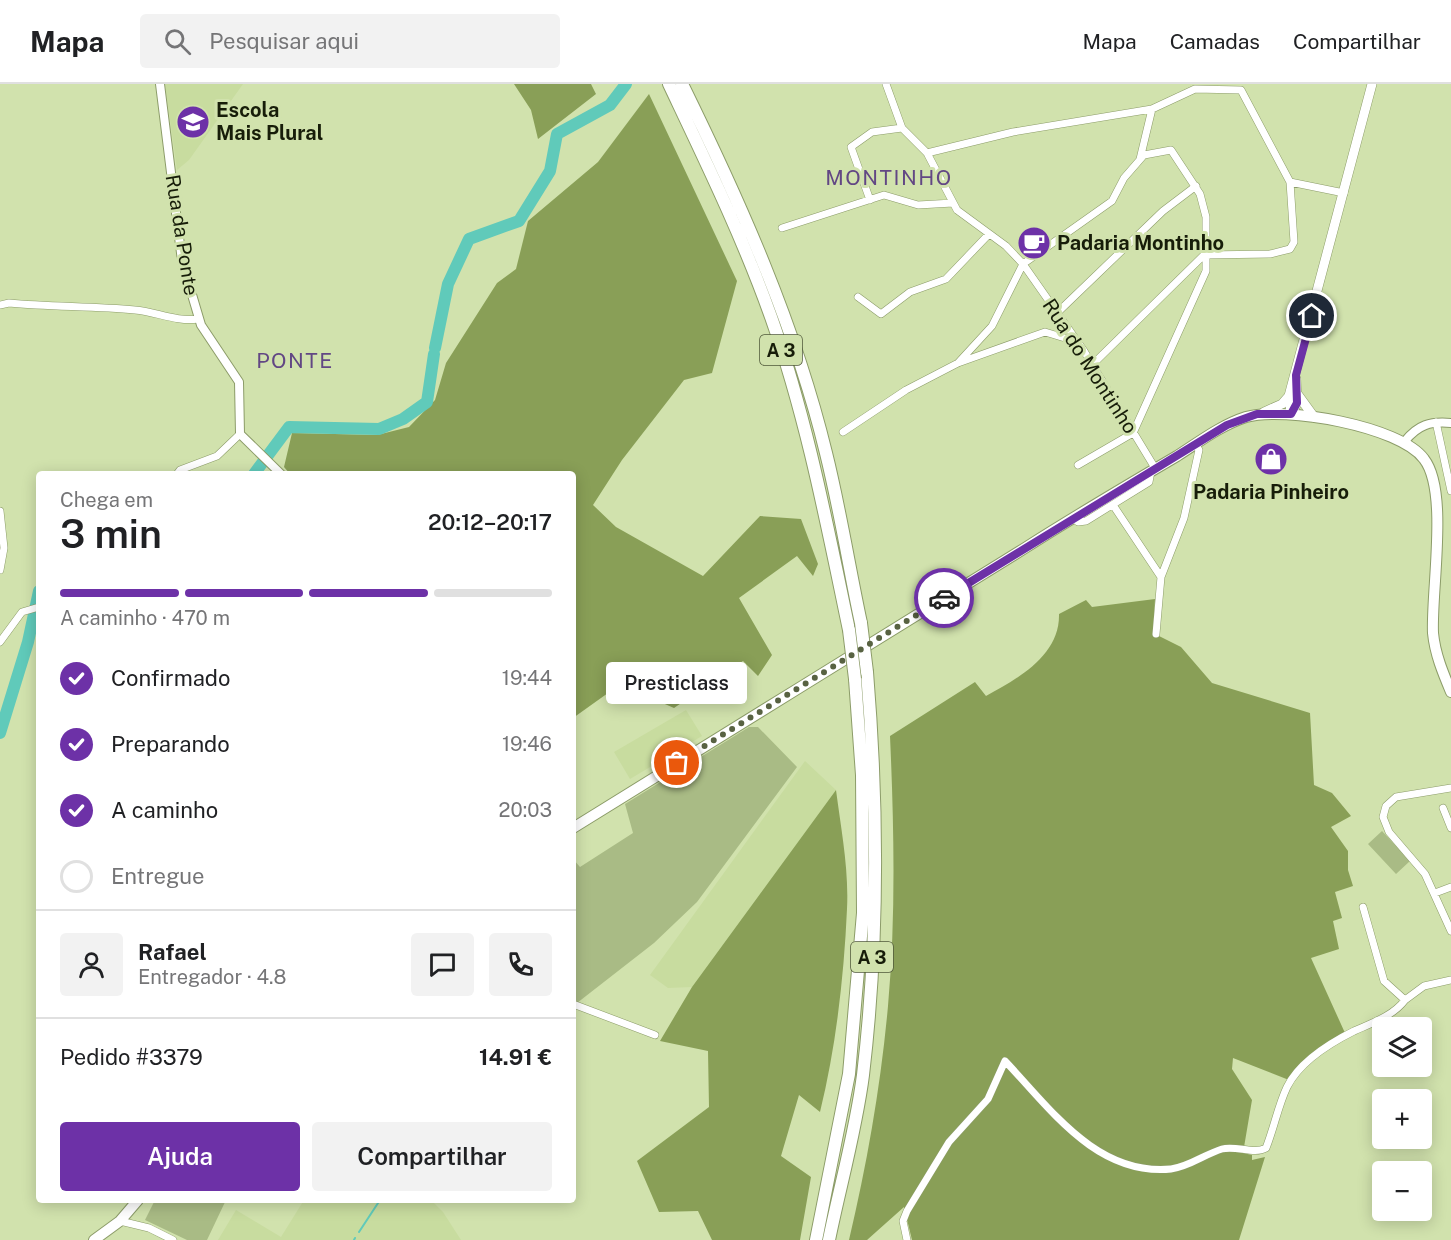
<!DOCTYPE html>
<html lang="pt">
<meta charset="utf-8">
<style>
:root{--surface:#fff;--page:#f2f2f2;--text:#202124;--muted:#757577;--line:#e0e0e0;--accent:#6d31a7}
body{margin:0;font-family:"Public Sans",sans-serif;background:var(--page);color:var(--text);height:100vh;display:flex;flex-direction:column;font-size:22px;white-space:nowrap}
*{box-sizing:border-box;margin:0}
p{font-size:20px;color:var(--muted)}
.icon{flex:none;width:33px;height:33px;fill:none;stroke:currentColor;stroke-width:2;stroke-linecap:round;stroke-linejoin:round}
.map{position:relative;flex:1;overflow:hidden}
.sheet{position:absolute;left:36px;top:387px;width:540px;height:732px;display:flex;flex-direction:column;background:var(--surface);border-radius:6px;box-shadow:0 3px 15px #0003}
.sheet>*{flex:none}
.buttons{position:absolute;left:1372px;top:933px;display:grid;gap:12px}
.buttons a{display:grid;place-items:center;width:60px;height:60px;border-radius:6px;background:var(--surface);box-shadow:0 3px 15px #0003;font-size:30px}
.pin{position:absolute;display:grid;place-items:center;width:51px;height:51px;color:#fff;margin:-26px;border:3px solid #fff;border-radius:50%;box-shadow:0 2px 6px #0007}
.courier{position:absolute;display:grid;place-items:center;width:60px;height:60px;margin:-30px;border:4px solid #6d31a7;border-radius:50%;background:#fff;color:#222;box-shadow:0 2px 8px #0007}
.bubble{position:absolute;height:42px;border-radius:6px;background:var(--surface);box-shadow:0 3px 15px #0003;font-size:20px;font-weight:600;line-height:42px;text-align:center}
.head em{font-style:normal;font-weight:600}
.head div{display:flex;flex-direction:column-reverse}
.head{display:flex;align-items:center;justify-content:space-between;height:102px;padding:0 24px}
h1{font-size:39px;font-weight:600;line-height:45px}
.bar{display:grid;grid-template-columns:repeat(4,1fr);gap:9px 6px;align-content:center;height:72px;padding:0 24px}
.bar i{height:8px;border-radius:4px;background:var(--line)}
.bar .on{background:var(--accent)}
.bar p{grid-column:span 4}
.line{display:flex;align-items:center;gap:15px;padding:0 24px;border-top:2px solid var(--line)}
.line div{flex:1}
.round{display:grid;place-items:center;flex:none;width:63px;height:63px;border-radius:6px;background:var(--page)}
ol{padding:0 24px;list-style:none}
li{display:flex;align-items:center;gap:18px;height:66px}
li p{margin-inline-start:auto}
li .icon{padding:6px;border-radius:50%;background:var(--accent);color:#fff;stroke-width:4}
li:last-child{color:var(--muted)}
li i{width:33px;height:33px;border:3px solid var(--line);border-radius:50%}
.button{display:flex;gap:12px;margin-top:auto;padding:12px 24px}
.button a{flex:1;height:69px;border-radius:6px;background:var(--accent);color:#fff;font-size:24px;font-weight:600;line-height:69px;text-align:center}
.button a+a{background:var(--page);color:var(--text)}
header{display:flex;align-items:center;gap:36px;box-sizing:border-box;height:84px;padding:0 30px;background:var(--surface);border-bottom:2px solid var(--line)}
header strong{font-size:28px}
nav{display:flex;gap:33px;margin-inline-start:auto;font-size:21px}
.search{width:420px;height:54px;background:var(--page);display:flex;align-items:center;gap:15px;box-sizing:border-box;padding:0 21px;border-radius:6px;color:var(--muted);font-size:22px}
.map>svg:first-child{display:block}
</style>
<header>
<strong>Mapa</strong>
<div class="search"><svg class="icon" aria-label="search" viewBox="0 0 24 24"><circle cx="10" cy="10" r="6"/><path d="M15 15l6 6"/></svg>Pesquisar aqui</div>
<nav><a>Mapa</a><a>Camadas</a><a>Compartilhar</a></nav>
</header>
<div class="map">
<svg width="1451" height="1156" viewBox="0 0 1451 1156">
<rect width="100%" height="100%" fill="#d1e2ad"/>
<path fill="#c8dc9f" d="M 165,0 L 243,0 L 189,76 L 177,86 Z
M 686,626 L 702,652 L 630,695 L 614,668 Z
M 805,677 L 836,706 L 692,903 L 668,904 L 650,891 Z
M 304,1116 L 431,1116 L 443,1128 L 461,1156 L 218,1156 L 236,1126 L 281,1153 Z"/>
<path fill="#a9bb85" d="M 749,643 L 758,643 L 797,683 L 697,818 L 654,859 L 577,919 L 573,916 L 573,775 L 580,783 L 633,749 L 625,720 Z
M 1382,747 L 1410,777 L 1396,790 L 1368,760 Z
M 155,1116 L 226,1116 L 207,1156 L 187,1156 L 145,1136 Z"/>
<path fill="#899f57" d="M 514,0 L 591,0 L 596,10 L 538,55 L 531,26 Z
M 649,10 L 737,197 L 712,289 L 684,296 L 622,376 L 593,421 L 616,443 L 703,492 L 760,432 L 801,435 L 818,480 L 813,492 L 797,472 L 739,514 L 772,571 L 758,592 L 743,577 L 674,624 L 658,617 L 608,609 L 573,634 L 573,390 L 290,390 L 284,383 L 292,349 L 377,351 L 409,343 L 435,316 L 446,279 L 497,199 L 516,185 L 528,137 L 598,78 Z
M 1155,515 L 1153,549 L 1181,563 L 1212,599 L 1310,629 L 1314,701 L 1332,709 L 1351,732 L 1331,743 L 1348,767 L 1348,786 L 1353,802 L 1335,808 L 1342,834 L 1333,837 L 1339,865 L 1311,874 L 1345,949 C 1323,961 1301,973 1289,996 L 1233,974 L 1232,985 L 1252,1016 L 1243,1069 L 1252,1071 L 1252,1076 L 1265,1073 L 1239,1156 L 912,1156 L 904,1123 L 867,1156 L 849,1156 C 867,1080 881,1000 888,922 C 896,832 894,742 890,652 L 975,598 L 986,612 C 1019,594 1060,571 1059,530 L 1086,516 L 1092,523 Z
M 836,706 C 841,745 849,785 847,825 C 844,892 836,963 820,1028 L 799,1011 L 781,1072 L 811,1093 L 800,1156 L 712,1156 L 698,1127 L 659,1128 L 637,1077 L 709,1023 L 708,967 L 660,957 L 692,903 Z"/>
<g fill="none" stroke-linecap="round" stroke-linejoin="round">
<path stroke="#60caba" stroke-width="2" d="M 359,1148 L 380,1116
M 354,1156 L 355,1154"/>
<path stroke="#60caba" stroke-width="12" d="M 435,264 L 448,200 L 469,155 L 519,137 L 550,87 L 557,50 L 610,21 L 626,0
M 254,390 L 289,343 L 379,345 L 403,335 L 427,318 L 434,270
M 0,649 L 28,558 L 39,507"/>
<defs>
<path id="minor" d="M 886,0 L 902,44 L 927,69 L 957,126 L 1006,162 L 1023,180 L 1084,267 L 1155,384
M 927,69 L 1013,48 L 1152,25
M 1140,75 L 1152,25 L 1195,5 L 1241,6 L 1290,98 L 1344,109
M 870,116 L 851,63 L 872,48 L 902,44
M 782,144 L 884,111 L 918,121 L 953,119
M 1206,171 L 1270,170 L 1290,165 L 1294,158 L 1290,98
M 858,213 L 881,230 L 910,208 L 946,195 L 989,150
M 0,221 L 9,219 C 51,223 93,222 135,226 C 157,228 176,238 198,235
M 1058,228 L 1163,127 L 1196,102
M 958,279 L 992,242 L 1023,180 L 1112,117 L 1124,94 L 1144,71 L 1171,66 L 1200,110 L 1206,133 L 1206,187 L 1133,349 L 1078,381
M 1092,281 L 1206,169
M 1436,338 L 1451,407
M 843,348 L 906,306 L 958,279 L 1045,248 L 1078,258
M 177,390 L 180,386 L 217,372 L 240,350
M 1113,421 L 1161,493 L 1156,550
M 0,427 L 4,464 L 0,486
M 1073,434 L 1078,438 L 1086,437 L 1149,398 L 1151,387
M 1161,493 L 1184,434 L 1199,366 L 1195,360
M 0,558 L 22,528 L 39,523
M 1451,704 L 1396,713 L 1386,722 L 1383,733 L 1389,748 L 1425,790 L 1451,847
M 1443,724 L 1451,744
M 1435,809 L 1451,803
M 1363,823 L 1384,897 L 1405,916 L 1424,902 L 1451,896
M 573,920 L 655,951
M 120,1137 L 149,1144 L 173,1156
M 907,1156 L 903,1137 L 907,1127 L 949,1058 L 988,1015 L 1005,977 C 1050,1024 1096,1092 1171,1085 C 1189,1083 1205,1070 1222,1065 C 1236,1061 1254,1071 1266,1064 C 1274,1044 1278,1022 1287,1003 C 1300,977 1330,959 1354,947 C 1372,939 1393,932 1405,916"/>
<path id="tertiary" d="M 160,0 L 182,177 L 201,241 L 239,298 L 240,350 L 281,390
M 1405,357 C 1418,341 1430,337 1451,339"/>
<path id="secondary" d="M 1298,311 L 1314,333
M 1264,328 L 1282,320 L 1289,312
M 1291,330 L 1289,312 L 1372,0
M 1291,330 L 1297,319 L 1296,295"/>
<path id="primary" d="M 573,744 C 723,650 875,558 1025,464 C 1075,432 1126,402 1177,372 C 1199,358 1221,341 1246,333 C 1284,322 1400,342 1424,375 C 1449,407 1431,506 1433,549 C 1435,570 1443,589 1451,608
M 94,1156 L 120,1137 L 138,1116"/>
<path id="motorway" d="M 669,0 C 705,76 743,154 771,233 C 807,335 827,441 849,546
M 682,0 C 740,118 795,241 826,369 C 840,425 849,483 861,539
M 816,1156 L 849,990 L 863,829 L 862,691 L 855,595
M 829,1156 C 840,1102 856,1046 863,991 C 879,857 878,722 867,588"/>
</defs>
<use href="#minor" stroke="#8c9c69" stroke-width="8"/>
<use href="#tertiary" stroke="#8c9c69" stroke-width="10"/>
<use href="#secondary" stroke="#8c9c69" stroke-width="10"/>
<use href="#primary" stroke="#8c9c69" stroke-width="12"/>
<use href="#motorway" stroke="#8c9c69" stroke-width="14"/>
<use href="#minor" stroke="#fff" stroke-width="7"/>
<use href="#tertiary" stroke="#fff" stroke-width="8"/>
<use href="#secondary" stroke="#fff" stroke-width="9"/>
<use href="#primary" stroke="#fff" stroke-width="10"/>
<use href="#motorway" stroke="#fff" stroke-width="12"/>
<defs>
<path id="motorway-bridge" d="M 861,539 L 867,588
M 849,546 L 855,595"/>
</defs>
<use href="#motorway-bridge" stroke="#8c9c69" stroke-width="14" stroke-linecap="butt"/>
<use href="#motorway-bridge" stroke="#fff" stroke-width="12"/>
</g>
<g fill="none" stroke-linecap="round" stroke-linejoin="round">
<path stroke="#586242" stroke-width="6" stroke-dasharray="0 10.8" d="M 677,679 L 944,514"/>
<path stroke="#6d31a7" stroke-width="8" d="M 944,514 L 1227,341 L 1257,330 L 1291,330 L 1297,319 L 1296,291 L 1312,232"/>
</g>
<defs>
<symbol id="school-disc" viewBox="-11 -11 22 22"><circle r="9.5" fill="#6d31a7" stroke="#d1e2ad"/><path d="M0-5L7-2L0 1L-7-2ZM-4 1L0 2.5L4 1V4Q0 6-4 4Z" fill="#fff"/></symbol>
<symbol id="cafe-disc" viewBox="-11 -11 22 22"><circle r="9.5" fill="#6d31a7" stroke="#d1e2ad"/><path d="M-5.5-4.5H6V0H3Q3 3.5 0 3.5H-2.5Q-5.5 3.5-5.5 0ZM3-3.2v2h1.7v-2ZM-6 4.5H4V6H-6Z" fill="#fff"/></symbol>
<symbol id="shop-disc" viewBox="-11 -11 22 22"><circle r="9.5" fill="#6d31a7" stroke="#d1e2ad"/><path d="M-5-2.5h2.3a2.7 3.5 0 0 1 5.4 0H5L5.5 6h-11ZM-1.5-2.5h3a1.5 2.3 0 0 0-3 0Z" fill="#fff"/></symbol>
</defs>
<g fill-rule="evenodd">
<use href="#school-disc" x="174" y="19" width="38" height="38"/>
<use href="#cafe-disc" x="1015" y="140" width="38" height="38"/>
<use href="#shop-disc" x="1252" y="356" width="38" height="38"/>
</g>
<g text-anchor="middle" dominant-baseline="central" stroke-width="6" stroke-linejoin="round" paint-order="stroke">
<g fill="#d1e2ad" stroke="#4f583a" stroke-width="1.5">
<rect x="760" y="251" width="42" height="30" rx="4.5"/>
<rect x="851" y="858" width="42" height="30" rx="4.5"/>
</g>
<g font-size="18" font-weight="bold" fill="#171d09">
<text x="781" y="266">A 3</text>
<text x="872" y="873">A 3</text>
</g>
<g font-size="20" font-weight="bold" fill="#171d09" stroke="#d1e2ad" text-anchor="start">
<text x="216" y="26">Escola<tspan x="216" dy="23">Mais Plural</tspan></text>
<text x="1057" y="159">Padaria Montinho</text>
<text x="1271" y="408" text-anchor="middle">Padaria Pinheiro</text>
</g>
<g font-size="20" fill="#171d09" stroke="#d1e2ad">
<text transform="translate(182 151) rotate(81)">Rua da Ponte</text>
<text transform="translate(1090 282) rotate(57)">Rua do Montinho</text>
</g>
<g font-size="21" letter-spacing="1.5" fill="#624784" stroke="#d1e2ad">
<text x="889" y="93">MONTINHO</text>
<text x="295" y="276">PONTE</text>
</g>
</g>
</svg>
<div class="buttons">
<a><svg class="icon" aria-label="layers" viewBox="0 0 24 24"><path d="M12 4l9 5-9 5-9-5zM3 14l9 5 9-5"/></svg></a>
<a>+</a>
<a>−</a>
</div>
<div class="pin" style="left:677px;top:679px;background:#ea580c"><svg class="icon" aria-label="bag" viewBox="0 0 24 24"><path d="M5 8h14l-1 12H6zM9 8a3 3 0 0 1 6 0"/></svg></div>
<div class="pin" style="left:1312px;top:232px;background:#1f2937"><svg class="icon" aria-label="home" viewBox="0 0 24 24"><path d="M3 11l9-7 9 7M6 9v11h12V9"/></svg></div>
<div class="courier" style="left:944px;top:514px"><svg class="icon" aria-label="car" viewBox="0 0 24 24"><path d="M5 17H2v-5l4-1 3-4h7l3 4 3 1v5h-3M9 17h6M6 11h13"/><circle cx="7" cy="17" r="2"/><circle cx="17" cy="17" r="2"/></svg></div>
<div class="bubble" style="left:606px;top:578px;width:141px">Presticlass</div>
<section class="sheet">
<div class="head"><div><h1>3 min</h1><p>Chega em</p></div><em>20:12–20:17</em></div>
<div class="bar"><i class="on"></i><i class="on"></i><i class="on"></i><i></i><p>A caminho · 470 m</p></div>
<ol>
<li><svg class="icon" aria-label="check" viewBox="0 0 24 24"><path d="M5 12l5 5 9-10"/></svg>Confirmado<p>19:44</p></li>
<li><svg class="icon" aria-label="check" viewBox="0 0 24 24"><path d="M5 12l5 5 9-10"/></svg>Preparando<p>19:46</p></li>
<li><svg class="icon" aria-label="check" viewBox="0 0 24 24"><path d="M5 12l5 5 9-10"/></svg>A caminho<p>20:03</p></li>
<li><i></i>Entregue</li>
</ol>
<div class="line" style="height:108px"><a class="round"><svg class="icon" aria-label="person" viewBox="0 0 24 24"><circle cx="12" cy="8" r="4"/><path d="M4 21q1-7 8-7t8 7"/></svg></a><div><b>Rafael</b><p>Entregador · 4.8</p></div><a class="round"><svg class="icon" aria-label="chat" viewBox="0 0 24 24"><path d="M4 5h16v11H9l-5 4z"/></svg></a><a class="round"><svg class="icon" aria-label="phone" viewBox="0 0 24 24"><path d="M5 4h4l2 5-3 2q2 4 5 5l2-3 5 2v4C11 20 4 13 5 4z"/></svg></a></div>
<div class="line" style="height:78px"><div>Pedido #3379</div><b>14.91 €</b></div>
<div class="button"><a>Ajuda</a><a>Compartilhar</a></div>
</section>
</div>
